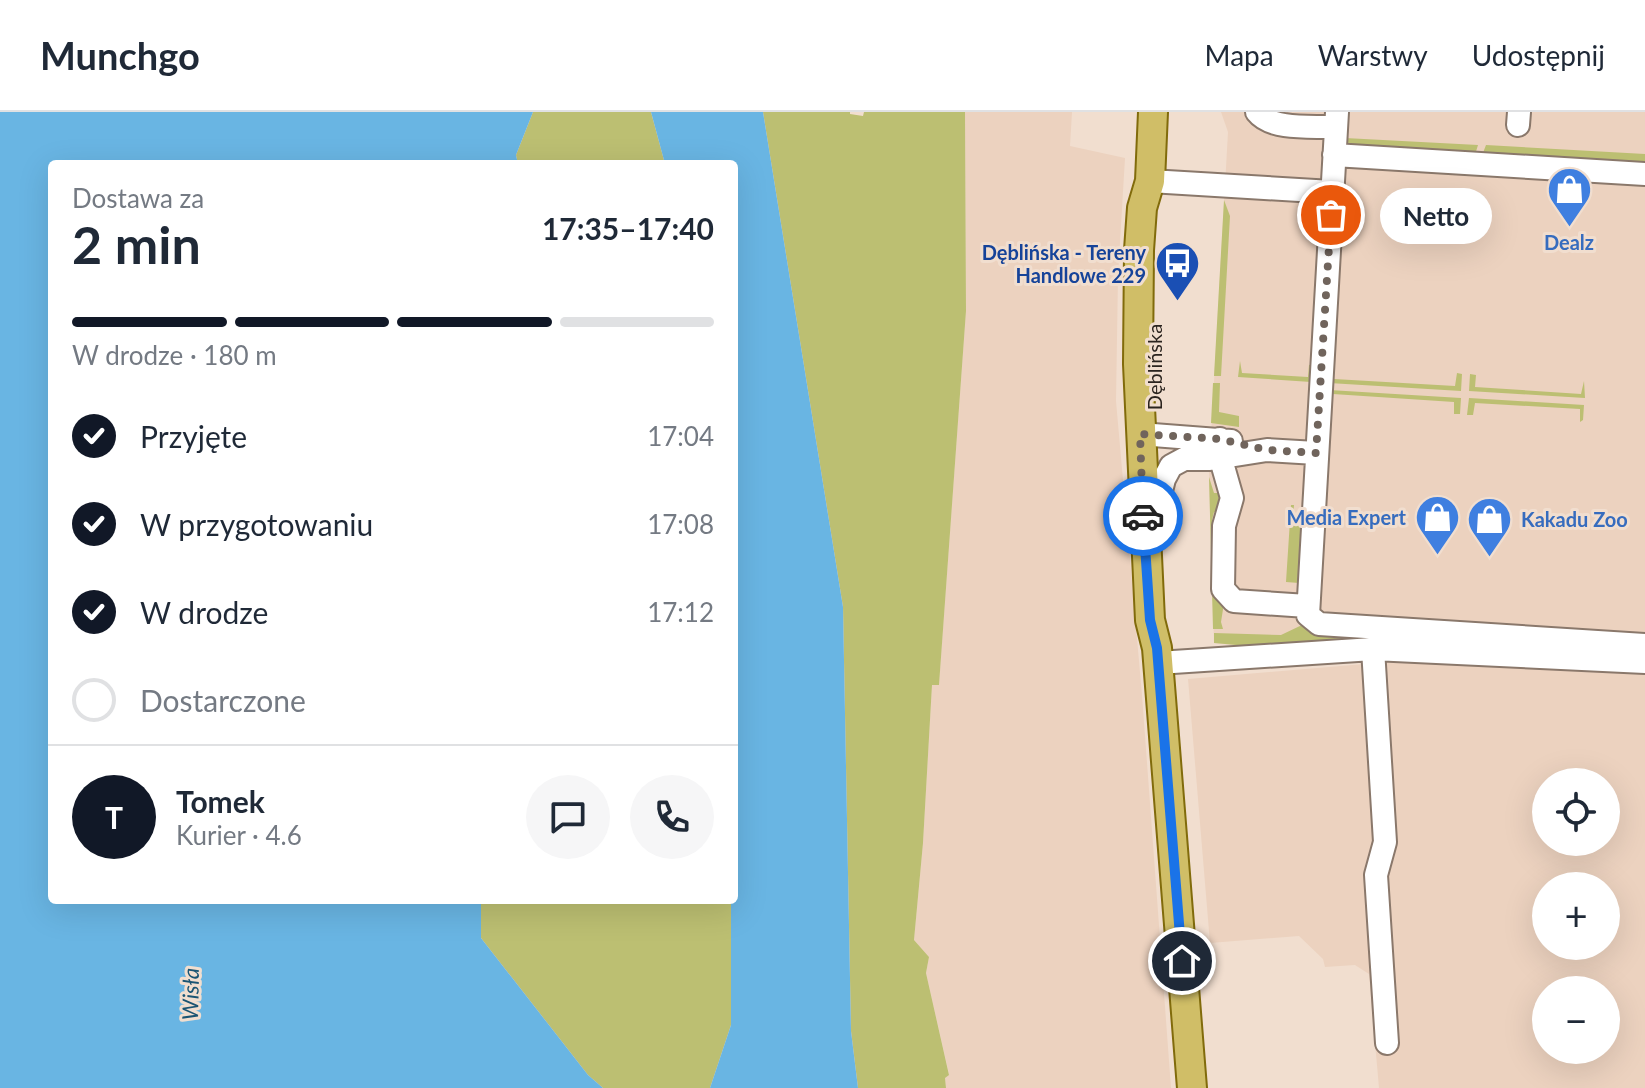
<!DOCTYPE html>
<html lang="pl">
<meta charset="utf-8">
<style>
:root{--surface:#fff;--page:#f6f6f7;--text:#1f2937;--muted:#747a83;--line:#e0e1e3;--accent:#111827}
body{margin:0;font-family:Lato,sans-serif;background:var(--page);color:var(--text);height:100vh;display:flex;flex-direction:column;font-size:30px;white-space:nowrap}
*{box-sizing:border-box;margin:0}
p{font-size:26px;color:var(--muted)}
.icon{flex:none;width:44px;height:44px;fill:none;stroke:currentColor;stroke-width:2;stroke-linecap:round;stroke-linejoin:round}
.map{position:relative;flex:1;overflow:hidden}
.side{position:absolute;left:48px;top:48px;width:690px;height:744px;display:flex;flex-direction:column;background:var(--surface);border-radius:8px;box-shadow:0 8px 32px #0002}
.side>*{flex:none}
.buttons{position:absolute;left:1532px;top:656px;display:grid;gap:16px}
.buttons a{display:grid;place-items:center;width:88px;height:88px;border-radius:50%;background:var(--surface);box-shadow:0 8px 32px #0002;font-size:40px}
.pin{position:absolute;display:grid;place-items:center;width:68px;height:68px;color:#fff;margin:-34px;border:4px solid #fff;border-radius:50%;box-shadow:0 2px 8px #0007}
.courier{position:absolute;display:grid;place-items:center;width:80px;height:80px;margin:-40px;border:6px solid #1a73e8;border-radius:50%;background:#fff;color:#222;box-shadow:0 2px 10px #0007}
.bubble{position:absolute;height:56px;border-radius:28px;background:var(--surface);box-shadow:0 8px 32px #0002;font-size:26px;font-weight:700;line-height:56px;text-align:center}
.summary em{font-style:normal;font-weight:700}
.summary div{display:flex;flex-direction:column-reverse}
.summary{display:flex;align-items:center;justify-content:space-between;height:136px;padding:0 24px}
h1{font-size:52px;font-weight:700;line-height:60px}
.bar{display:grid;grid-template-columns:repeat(4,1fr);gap:12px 8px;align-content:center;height:96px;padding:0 24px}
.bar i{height:10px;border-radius:6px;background:var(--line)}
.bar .current{background:var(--accent)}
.bar p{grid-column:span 4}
.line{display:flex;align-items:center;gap:20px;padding:0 24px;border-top:2px solid var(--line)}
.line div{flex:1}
.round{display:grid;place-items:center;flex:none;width:84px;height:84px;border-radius:42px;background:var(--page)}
ol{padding:0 24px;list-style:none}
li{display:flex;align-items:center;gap:24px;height:88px}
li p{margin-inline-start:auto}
li .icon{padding:8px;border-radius:50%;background:var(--accent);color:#fff;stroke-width:4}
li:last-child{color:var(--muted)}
li i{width:44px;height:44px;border:4px solid var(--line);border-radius:50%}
header{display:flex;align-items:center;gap:48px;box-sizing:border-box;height:112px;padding:0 40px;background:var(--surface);border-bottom:2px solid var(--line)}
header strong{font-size:38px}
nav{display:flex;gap:44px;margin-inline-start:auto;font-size:28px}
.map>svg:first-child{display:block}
</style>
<header>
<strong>Munchgo</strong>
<nav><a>Mapa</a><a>Warstwy</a><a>Udostępnij</a></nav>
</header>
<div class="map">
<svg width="1645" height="976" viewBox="0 0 1645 976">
<rect width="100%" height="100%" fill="#f1decf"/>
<path fill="#ecd2bf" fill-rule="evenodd" d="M 965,0 L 1072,0 L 1070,34 L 1125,46 L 1118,164 L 1116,289 L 1142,583 L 1171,976 L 946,976 L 945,966 L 949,962 L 926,861 L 929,845 L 914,828 L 923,731 L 932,573 L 939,572 L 966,199 Z
M 1221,0 L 1645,0 L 1645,976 L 1379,976 L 1369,862 L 1355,853 L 1325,855 L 1323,847 L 1299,824 L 1210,831 L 1188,567 L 1400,549 L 1214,531 L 1209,359 L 1228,20 ZM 1546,670 L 1606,670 L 1606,730 L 1546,730 ZM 1546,774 L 1606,774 L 1606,834 L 1546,834 ZM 1546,878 L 1606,878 L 1606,938 L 1546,938 Z"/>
<path fill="#bcbf72" d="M 533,0 L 651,0 L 665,52 L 518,52 L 516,43 Z
M 763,0 L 850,0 L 850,2 L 863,4 L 864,0 L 965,0 L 966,199 L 939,573 L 932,573 L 923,731 L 914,828 L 929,845 L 926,861 L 949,963 L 945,966 L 946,976 L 858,976 L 851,919 L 843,495 Z
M 1345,26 L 1478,33 L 1474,46 L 1349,36 Z
M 1486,33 L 1645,42 L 1645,56 L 1481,46 Z
M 1224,88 L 1230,104 L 1221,264 L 1214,264 Z
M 1240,249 L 1242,261 L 1308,265 L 1309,253 L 1312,253 L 1311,270 L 1238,265 Z
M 1333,254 L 1334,267 L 1455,274 L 1457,261 L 1462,262 L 1461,279 L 1329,271 Z
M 1470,262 L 1476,263 L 1475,275 L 1581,282 L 1584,269 L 1585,286 L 1469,279 Z
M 1213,271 L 1220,271 L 1219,300 L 1239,304 L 1239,315 L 1211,311 Z
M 1329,278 L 1461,286 L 1460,302 L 1454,302 L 1454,290 L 1333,282 L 1332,295 L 1328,294 Z
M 1469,286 L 1584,293 L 1583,308 L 1580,310 L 1580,297 L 1475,291 L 1473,303 L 1467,303 Z
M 1209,365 L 1214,381 L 1221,381 L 1218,401 L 1214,400 L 1212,408 L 1215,410 L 1216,486 L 1224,491 L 1221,510 L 1223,517 L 1213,517 Z
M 1291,393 L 1294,393 L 1293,405 L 1303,405 L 1299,471 L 1286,470 Z
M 1302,513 L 1312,518 L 1645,539 L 1406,548 L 1214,531 L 1214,521 L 1281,523 Z
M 481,788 L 731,788 L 731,913 L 710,976 L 603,976 L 588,963 L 481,826 Z"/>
<path fill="#69b5e3" d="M 0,0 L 533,0 L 516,43 L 518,52 L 52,52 L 52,788 L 481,788 L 481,826 L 588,963 L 603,976 L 0,976 Z
M 651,0 L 763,0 L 843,495 L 851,919 L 858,976 L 710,976 L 731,913 L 731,788 L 734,788 L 734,52 L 665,52 Z"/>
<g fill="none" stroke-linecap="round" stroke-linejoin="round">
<defs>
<path id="minor" d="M 1257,0 C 1272,19 1314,14 1336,15
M 1337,0 L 1308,503 L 1319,512 L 1645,533
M 1518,13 L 1519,0
M 1334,43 L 1645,62
M 1150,69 L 1332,80
M 1140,322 L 1231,329
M 1220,327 L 1220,344 L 1232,386 L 1224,414 L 1223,477 L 1234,489 L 1307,494
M 1160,383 L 1164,367 L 1171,354 L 1184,347 L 1210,347 L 1267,338 L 1316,341
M 1373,537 L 1385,730 L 1376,763 L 1387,931
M 1158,551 L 1373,537 L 1645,550"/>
<path id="major" d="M 1153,0 L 1150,69 L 1142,96 L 1139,138 L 1138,252 L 1150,508 L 1157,536 L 1192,976"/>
</defs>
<use href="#minor" stroke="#8a786b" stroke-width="26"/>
<use href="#major" stroke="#816b0b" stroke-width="32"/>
<use href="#minor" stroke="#fff" stroke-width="22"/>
<use href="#major" stroke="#d0be67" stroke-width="28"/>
</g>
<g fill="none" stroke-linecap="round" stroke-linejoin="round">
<path stroke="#70645c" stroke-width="8" stroke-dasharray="0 14.4" d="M 1143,404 L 1140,322 L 1220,327 L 1267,338 L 1316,341 L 1331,103"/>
<path stroke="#1a73e8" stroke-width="10" d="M 1143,404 L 1150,508 L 1157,536 L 1182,849"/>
</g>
<defs>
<symbol id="shop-pin" viewBox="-11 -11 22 30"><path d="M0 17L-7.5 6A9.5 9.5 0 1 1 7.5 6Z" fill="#3f7fe0" stroke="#f1decf"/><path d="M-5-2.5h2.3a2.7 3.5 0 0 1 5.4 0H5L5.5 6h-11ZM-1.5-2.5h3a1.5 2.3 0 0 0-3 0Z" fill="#fff"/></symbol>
<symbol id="bus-pin" viewBox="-11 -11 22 30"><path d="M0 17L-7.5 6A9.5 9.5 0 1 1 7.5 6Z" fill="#1a4fb4" stroke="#f1decf"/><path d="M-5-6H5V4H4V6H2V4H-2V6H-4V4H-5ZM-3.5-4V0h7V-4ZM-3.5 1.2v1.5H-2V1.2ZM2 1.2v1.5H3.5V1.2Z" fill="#fff"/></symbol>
</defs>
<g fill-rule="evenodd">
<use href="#shop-pin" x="1544" y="52" width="51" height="69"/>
<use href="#bus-pin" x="1152" y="126" width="51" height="69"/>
<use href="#shop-pin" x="1412" y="380" width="51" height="69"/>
<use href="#shop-pin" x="1464" y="382" width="51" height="69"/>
</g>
<g text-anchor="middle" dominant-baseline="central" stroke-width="6" stroke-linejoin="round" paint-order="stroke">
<g font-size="20" font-weight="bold" fill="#366cbe" stroke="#f1decf">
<text x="1569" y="130">Dealz</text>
<text x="1406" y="405" text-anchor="end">Media Expert</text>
<text x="1521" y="407" text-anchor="start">Kakadu Zoo</text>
</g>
<g font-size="20" font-weight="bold" fill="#164399" stroke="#f1decf" text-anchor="end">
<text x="1146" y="140">Dęblińska - Tereny<tspan x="1146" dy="23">Handlowe 229</tspan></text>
</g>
<g font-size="20" fill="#2a231e" stroke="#f1decf">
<text transform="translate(1154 255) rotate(-90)">Dęblińska</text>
</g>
<g font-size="22" font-style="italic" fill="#1a5473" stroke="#f1decf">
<text transform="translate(190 882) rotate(-89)">Wisła</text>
</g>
</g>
</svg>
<div class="buttons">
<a><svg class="icon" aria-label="locate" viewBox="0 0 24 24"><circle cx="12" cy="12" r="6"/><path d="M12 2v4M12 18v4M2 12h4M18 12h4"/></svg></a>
<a>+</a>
<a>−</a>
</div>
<div class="pin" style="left:1331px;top:103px;background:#ea580c"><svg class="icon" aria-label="bag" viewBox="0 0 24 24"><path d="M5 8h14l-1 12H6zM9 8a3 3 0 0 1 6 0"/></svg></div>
<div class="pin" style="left:1182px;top:849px;background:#1f2937"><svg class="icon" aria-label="home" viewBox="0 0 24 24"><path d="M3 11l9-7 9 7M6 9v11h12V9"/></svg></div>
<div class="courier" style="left:1143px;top:404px"><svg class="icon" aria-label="car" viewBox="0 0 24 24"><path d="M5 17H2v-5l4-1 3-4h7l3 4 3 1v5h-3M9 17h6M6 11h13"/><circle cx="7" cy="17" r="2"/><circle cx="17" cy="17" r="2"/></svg></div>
<div class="bubble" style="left:1380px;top:76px;width:112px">Netto</div>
<section class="side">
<div class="summary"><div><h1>2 min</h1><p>Dostawa za</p></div><em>17:35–17:40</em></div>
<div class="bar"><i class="current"></i><i class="current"></i><i class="current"></i><i></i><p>W drodze · 180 m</p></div>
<ol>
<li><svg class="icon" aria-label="check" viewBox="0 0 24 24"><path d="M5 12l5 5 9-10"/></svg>Przyjęte<p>17:04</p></li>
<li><svg class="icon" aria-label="check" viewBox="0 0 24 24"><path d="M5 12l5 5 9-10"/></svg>W przygotowaniu<p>17:08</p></li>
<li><svg class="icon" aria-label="check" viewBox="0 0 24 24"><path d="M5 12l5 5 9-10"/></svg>W drodze<p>17:12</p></li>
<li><i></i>Dostarczone</li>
</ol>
<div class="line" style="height:144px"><b class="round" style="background:var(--accent);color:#fff">T</b><div><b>Tomek</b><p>Kurier · 4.6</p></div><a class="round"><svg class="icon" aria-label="chat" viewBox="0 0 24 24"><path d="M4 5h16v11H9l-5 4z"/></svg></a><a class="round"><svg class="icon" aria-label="phone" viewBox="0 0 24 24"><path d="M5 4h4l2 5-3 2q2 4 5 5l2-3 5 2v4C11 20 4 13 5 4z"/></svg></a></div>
</section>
</div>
